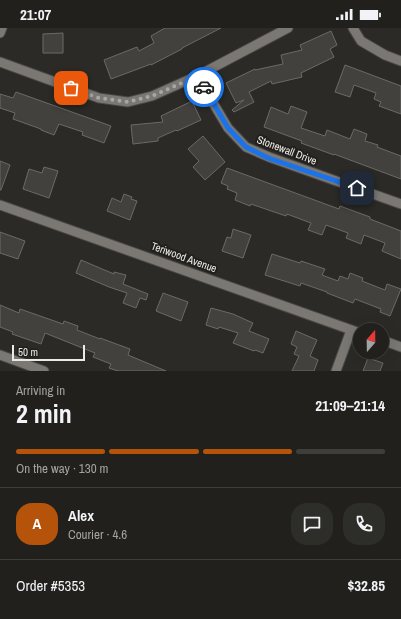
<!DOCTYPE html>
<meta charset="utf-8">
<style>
:root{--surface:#21201c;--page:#2d2d29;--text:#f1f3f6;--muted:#a2a3a3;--line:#3e3e3b;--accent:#b45309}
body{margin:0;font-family:"Archivo Narrow",sans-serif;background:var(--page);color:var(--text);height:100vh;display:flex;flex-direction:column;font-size:15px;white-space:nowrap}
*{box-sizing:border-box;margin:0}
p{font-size:13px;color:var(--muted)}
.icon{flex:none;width:22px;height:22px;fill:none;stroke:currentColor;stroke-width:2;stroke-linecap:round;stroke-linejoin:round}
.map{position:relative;height:343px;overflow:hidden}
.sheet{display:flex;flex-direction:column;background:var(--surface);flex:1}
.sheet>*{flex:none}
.needle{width:26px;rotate:20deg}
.controls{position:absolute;left:353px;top:295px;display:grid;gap:8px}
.controls a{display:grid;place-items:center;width:36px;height:36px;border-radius:50%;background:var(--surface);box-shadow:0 4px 16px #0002,0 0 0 1px var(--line);font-size:20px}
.scale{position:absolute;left:12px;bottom:10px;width:73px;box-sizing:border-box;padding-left:4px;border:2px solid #eceae8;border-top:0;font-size:11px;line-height:14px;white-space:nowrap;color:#eceae8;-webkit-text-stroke:3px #22201d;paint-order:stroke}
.pin{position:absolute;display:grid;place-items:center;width:34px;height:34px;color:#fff;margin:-17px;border-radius:8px;box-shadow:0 2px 6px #0006}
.courier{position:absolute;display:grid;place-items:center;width:40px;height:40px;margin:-20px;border:3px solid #1a73e8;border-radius:50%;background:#fff;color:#222;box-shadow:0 1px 5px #0007}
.head em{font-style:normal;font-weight:700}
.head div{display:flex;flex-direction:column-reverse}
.head{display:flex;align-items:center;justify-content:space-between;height:68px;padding:0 16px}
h1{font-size:26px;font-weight:700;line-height:30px}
.bar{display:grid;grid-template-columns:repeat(4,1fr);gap:6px 4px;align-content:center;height:48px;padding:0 16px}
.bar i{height:5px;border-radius:3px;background:var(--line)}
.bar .active{background:var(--accent)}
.bar p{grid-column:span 4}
.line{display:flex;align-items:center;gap:10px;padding:0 16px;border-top:1px solid var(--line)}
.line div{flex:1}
.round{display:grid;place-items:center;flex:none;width:42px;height:42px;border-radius:16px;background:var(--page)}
.status{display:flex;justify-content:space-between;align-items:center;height:28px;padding:0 20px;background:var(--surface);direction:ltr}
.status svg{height:11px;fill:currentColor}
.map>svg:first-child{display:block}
</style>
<div class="status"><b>21:07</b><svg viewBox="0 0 49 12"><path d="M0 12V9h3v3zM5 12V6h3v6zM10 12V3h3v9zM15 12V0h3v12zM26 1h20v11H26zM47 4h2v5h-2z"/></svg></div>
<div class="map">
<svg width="401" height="343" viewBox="0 0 401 343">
<rect width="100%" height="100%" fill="#2c2a26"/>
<path fill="#43413d" stroke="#6c6a66" d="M 165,0 L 221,0 L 182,20 L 182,21 L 151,37 L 151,36 L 111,51 L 104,32 L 137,19 L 139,23 L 154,15 L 151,8 Z
M 331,3 L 337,17 L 330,21 L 334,29 L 301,45 L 302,49 L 272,56 L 271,53 L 249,64 L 254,74 L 234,84 L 232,82 L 244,72 L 236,75 L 226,55 L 255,41 L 255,42 L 283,36 L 281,27 L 302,22 L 300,17 Z
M 63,5 L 63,25 L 43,25 L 43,6 Z
M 345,37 L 401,58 L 401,86 L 379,78 L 381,74 L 374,71 L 376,65 L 354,57 L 350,69 L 335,64 Z
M 16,64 L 111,98 L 104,115 L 82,107 L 83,104 L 59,96 L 54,107 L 41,102 L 41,101 L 13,91 L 15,85 L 0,80 L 0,66 L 13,70 Z
M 192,73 L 201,92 L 177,103 L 176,102 L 158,110 L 158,113 L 133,116 L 131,97 L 163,94 L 161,88 Z
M 291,78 L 307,84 L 301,100 L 325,108 L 327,102 L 350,111 L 354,101 L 367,106 L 365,113 L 378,117 L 377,119 L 401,128 L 401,151 L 334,126 L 334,127 L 301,115 L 302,113 L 264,99 L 271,79 L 288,86 Z
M 203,108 L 225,134 L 205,152 L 193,139 L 199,133 L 188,121 Z
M 0,133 L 10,137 L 1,162 L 0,162 Z
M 44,139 L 58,143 L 49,170 L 23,161 L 29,141 L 42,145 Z
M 227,140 L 339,181 L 340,178 L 370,189 L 370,191 L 401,203 L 401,231 L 382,223 L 385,215 L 364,207 L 361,216 L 346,210 L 348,205 L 326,197 L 322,207 L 308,202 L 311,195 L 287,186 L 286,188 L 251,176 L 250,178 L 235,172 L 237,165 L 227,161 L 228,158 L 221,155 Z
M 124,166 L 132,169 L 131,171 L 137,173 L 130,192 L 107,183 L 112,170 L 121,174 Z
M 233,201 L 251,207 L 243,230 L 222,223 L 227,209 L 231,210 Z
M 0,204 L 25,213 L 18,231 L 0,225 Z
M 272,226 L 300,235 L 301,233 L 325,241 L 322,247 L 338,253 L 340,248 L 348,251 L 350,245 L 363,250 L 362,253 L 385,262 L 387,256 L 401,261 L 390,288 L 380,284 L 381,281 L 355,271 L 353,275 L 327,265 L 327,264 L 301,255 L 300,258 L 265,247 Z
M 81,232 L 114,246 L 114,244 L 126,247 L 123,256 L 148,266 L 146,272 L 140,270 L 136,280 L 123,275 L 127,265 L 109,259 L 76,245 Z
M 163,265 L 188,274 L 181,293 L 156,283 Z
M 0,277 L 19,285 L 20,281 L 63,296 L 64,293 L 78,298 L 77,302 L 100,311 L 100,310 L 130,321 L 128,327 L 166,343 L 118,343 L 109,340 L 111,336 L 93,329 L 95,325 L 45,305 L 41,316 L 12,306 L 13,304 L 0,299 Z
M 211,280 L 233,286 L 253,295 L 249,303 L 269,311 L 263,325 L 255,322 L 254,323 L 233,315 L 238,305 L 219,299 L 218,301 L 206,297 Z
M 296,303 L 317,312 L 310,328 L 318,332 L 314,343 L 292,343 L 299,328 L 294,326 L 297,319 L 291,316 Z
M 368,330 L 383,335 L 380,343 L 363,343 Z"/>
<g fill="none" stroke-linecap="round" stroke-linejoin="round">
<defs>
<path id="minor" d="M 353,0 L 361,13 L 385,27 L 401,33
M 0,5 L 2,0
M 0,34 L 99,70 L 128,74 L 152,68 L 197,48 L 288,0
M 197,48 L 228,100 L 246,119 L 269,129 L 401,176
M 0,177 L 360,305
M 382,312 L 401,319
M 0,327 L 44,343
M 336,343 L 351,302"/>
</defs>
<use href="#minor" stroke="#484743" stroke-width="11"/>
<use href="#minor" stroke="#7b7874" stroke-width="9"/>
</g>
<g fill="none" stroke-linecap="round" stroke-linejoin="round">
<path stroke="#a9a7a4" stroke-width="4" stroke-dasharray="0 7.2" d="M 71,60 L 99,70 L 128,74 L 152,68 L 198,48 L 204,59"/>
<path stroke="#1a73e8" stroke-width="5" d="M 204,59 L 228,100 L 246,119 L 268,130 L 357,160"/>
</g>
<g text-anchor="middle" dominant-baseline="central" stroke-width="4" stroke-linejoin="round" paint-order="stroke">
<g font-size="11" fill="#eceae8" stroke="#22201d">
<text transform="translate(287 122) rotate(21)">Stonewall Drive</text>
<text transform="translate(184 229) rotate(20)">Teriwood Avenue</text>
</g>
</g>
</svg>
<div class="controls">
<a><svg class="needle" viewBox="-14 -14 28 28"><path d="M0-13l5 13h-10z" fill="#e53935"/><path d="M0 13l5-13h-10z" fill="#a2a3a3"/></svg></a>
</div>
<div class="scale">50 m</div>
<div class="pin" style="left:71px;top:60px;background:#ea580c"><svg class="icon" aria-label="bag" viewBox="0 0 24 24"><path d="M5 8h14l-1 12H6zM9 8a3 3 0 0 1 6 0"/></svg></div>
<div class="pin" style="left:357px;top:160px;background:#1f2937"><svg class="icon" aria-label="home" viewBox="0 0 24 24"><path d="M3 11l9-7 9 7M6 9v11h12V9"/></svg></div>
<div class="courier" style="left:204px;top:59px"><svg class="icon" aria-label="car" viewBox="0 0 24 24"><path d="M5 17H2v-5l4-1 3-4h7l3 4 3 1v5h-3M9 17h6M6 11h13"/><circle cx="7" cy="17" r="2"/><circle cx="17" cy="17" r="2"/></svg></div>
</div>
<section class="sheet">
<div class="head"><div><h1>2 min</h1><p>Arriving in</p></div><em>21:09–21:14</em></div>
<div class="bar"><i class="active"></i><i class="active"></i><i class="active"></i><i></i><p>On the way · 130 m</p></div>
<div class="line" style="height:72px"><b class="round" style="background:var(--accent);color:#fff">A</b><div><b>Alex</b><p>Courier · 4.6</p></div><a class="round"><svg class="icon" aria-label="chat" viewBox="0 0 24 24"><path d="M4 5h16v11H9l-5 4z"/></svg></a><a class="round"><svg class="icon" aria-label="phone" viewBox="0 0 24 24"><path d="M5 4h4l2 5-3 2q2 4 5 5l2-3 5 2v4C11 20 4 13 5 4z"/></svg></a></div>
<div class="line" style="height:52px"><div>Order #5353</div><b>$32.85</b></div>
</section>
